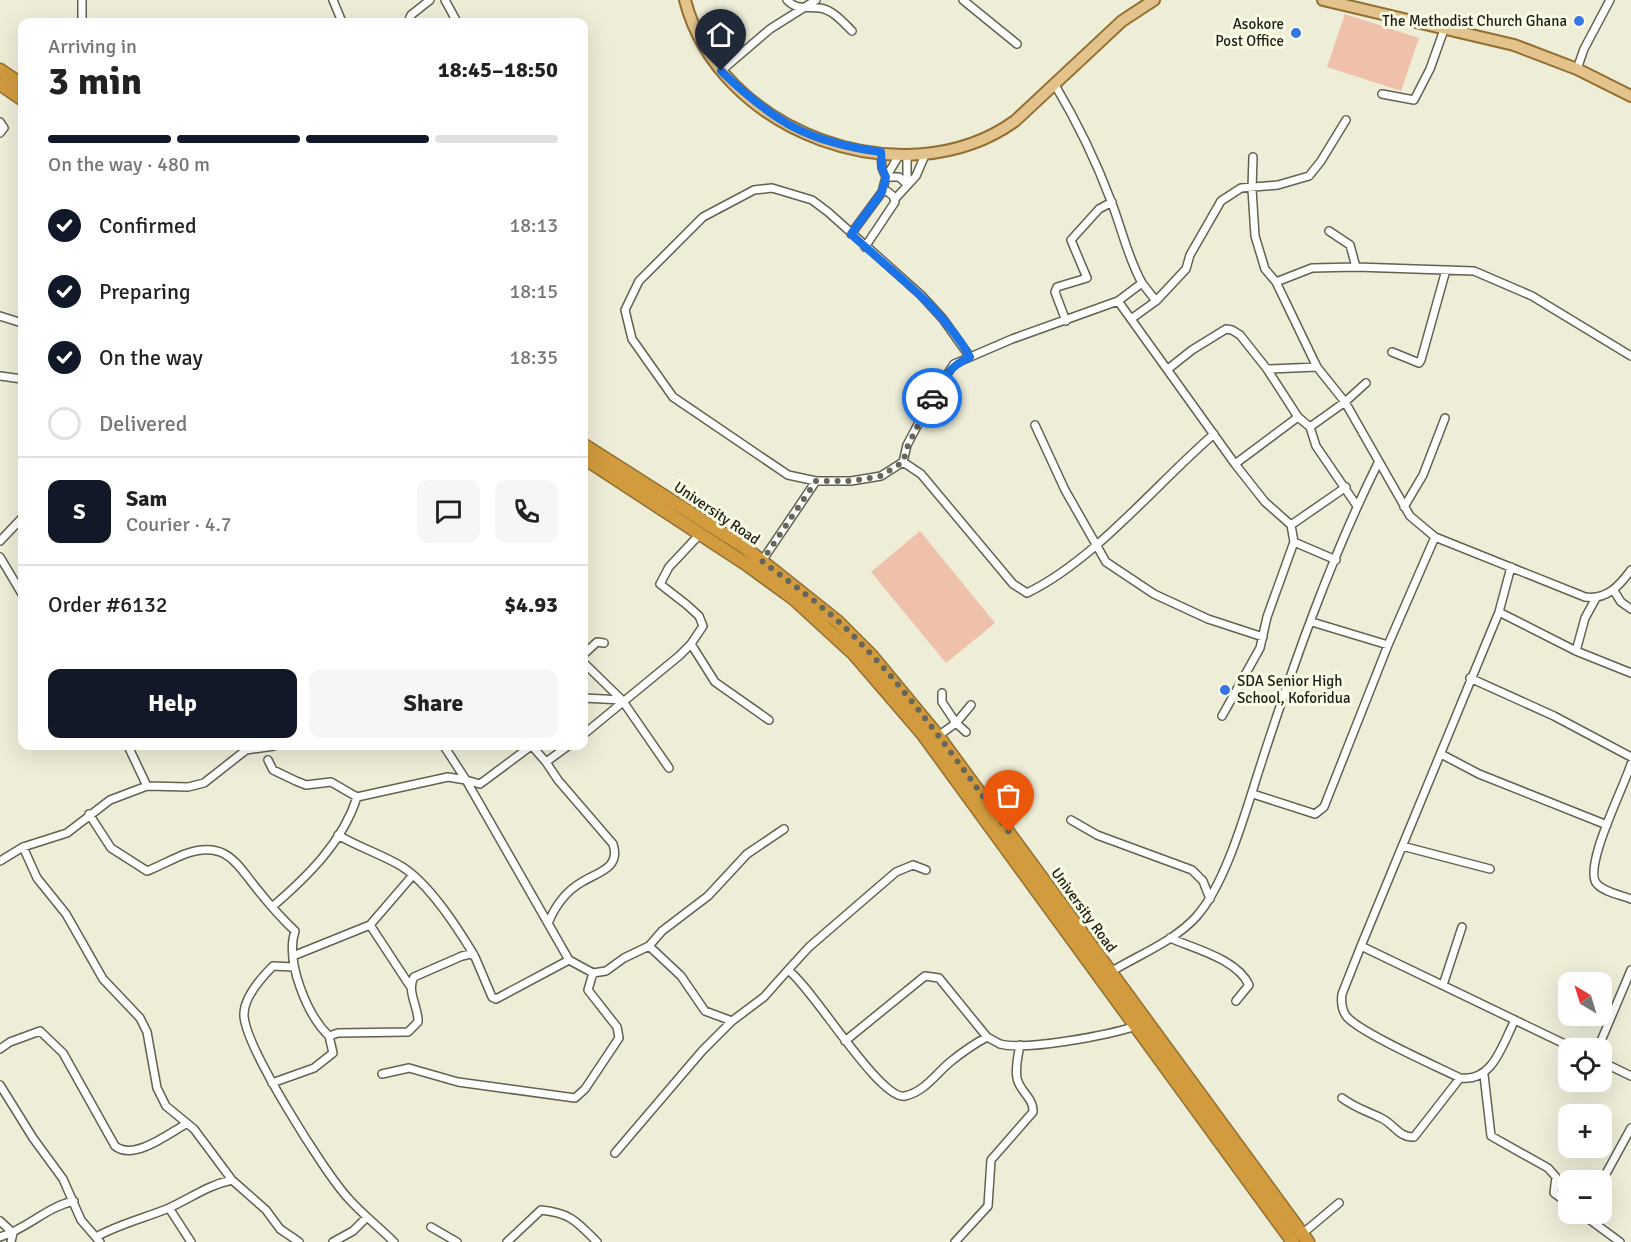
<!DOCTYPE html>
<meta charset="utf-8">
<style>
:root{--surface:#fff;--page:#f6f6f6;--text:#222;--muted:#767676;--line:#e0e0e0;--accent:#111827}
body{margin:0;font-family:Signika,sans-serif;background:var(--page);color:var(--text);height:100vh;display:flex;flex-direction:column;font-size:22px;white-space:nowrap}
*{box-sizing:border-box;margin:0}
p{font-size:20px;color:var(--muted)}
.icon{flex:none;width:33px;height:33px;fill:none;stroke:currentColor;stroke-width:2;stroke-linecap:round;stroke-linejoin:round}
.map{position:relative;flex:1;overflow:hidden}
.details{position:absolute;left:18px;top:18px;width:570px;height:732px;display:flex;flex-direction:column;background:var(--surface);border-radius:12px;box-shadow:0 6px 24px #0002}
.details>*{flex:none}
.needle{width:39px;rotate:322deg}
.fabs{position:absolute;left:1558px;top:972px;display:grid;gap:12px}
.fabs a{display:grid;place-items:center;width:54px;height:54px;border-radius:12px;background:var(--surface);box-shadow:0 6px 24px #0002;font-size:30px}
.pin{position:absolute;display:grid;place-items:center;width:51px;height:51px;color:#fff;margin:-62px -26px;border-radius:50% 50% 50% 0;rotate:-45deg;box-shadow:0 0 6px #0007}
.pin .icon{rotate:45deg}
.courier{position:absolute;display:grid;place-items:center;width:60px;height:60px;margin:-30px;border:4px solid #1a73e8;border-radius:50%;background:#fff;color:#222;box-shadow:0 2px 8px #0007}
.headline em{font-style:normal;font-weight:800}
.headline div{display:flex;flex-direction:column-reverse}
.headline{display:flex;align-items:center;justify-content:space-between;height:102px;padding:0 30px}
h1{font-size:39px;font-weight:800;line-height:45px}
.bar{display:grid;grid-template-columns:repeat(4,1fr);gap:9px 6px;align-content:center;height:72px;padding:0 30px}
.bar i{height:8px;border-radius:4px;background:var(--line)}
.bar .on{background:var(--accent)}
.bar p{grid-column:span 4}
.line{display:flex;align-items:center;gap:15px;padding:0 30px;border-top:2px solid var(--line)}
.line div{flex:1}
.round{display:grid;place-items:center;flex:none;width:63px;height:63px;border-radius:12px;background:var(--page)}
ol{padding:0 30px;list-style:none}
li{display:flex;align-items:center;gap:18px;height:66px}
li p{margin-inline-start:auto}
li .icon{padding:6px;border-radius:50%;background:var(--accent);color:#fff;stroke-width:4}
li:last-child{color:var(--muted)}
li i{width:33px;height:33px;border:3px solid var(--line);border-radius:50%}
.primary-button{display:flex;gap:12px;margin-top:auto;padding:12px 30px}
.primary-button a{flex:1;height:69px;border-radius:12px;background:var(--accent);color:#fff;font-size:24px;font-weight:800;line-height:69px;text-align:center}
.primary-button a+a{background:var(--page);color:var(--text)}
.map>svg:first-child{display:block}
</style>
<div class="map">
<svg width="1631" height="1242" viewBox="0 0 1631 1242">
<rect width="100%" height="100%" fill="#ededd8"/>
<path fill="#f0c1aa" d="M 1345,14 L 1419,38 L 1401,91 L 1327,67 Z
M 920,531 L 995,623 L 946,663 L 871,572 Z"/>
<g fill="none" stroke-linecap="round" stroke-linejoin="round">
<defs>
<path id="street" d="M 333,0 L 342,22
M 445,0 L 457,22
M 787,0 C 797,11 806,6 820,8 C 833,10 843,22 852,31
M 963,0 L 1017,44
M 82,22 L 82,0
M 408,22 L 411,15 L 430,0
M 1577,69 L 1584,49 L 1610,0
M 721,71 L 770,29 L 816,0
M 1055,85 C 1077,122 1096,161 1111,201 C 1122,229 1127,256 1142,283 L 1118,301 L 1012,339 L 954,364 L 934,394 L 907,445 L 903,462 L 921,474 L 1013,584 L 1027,593 C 1095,560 1155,485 1214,434
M 1382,94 L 1414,100 L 1430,69 L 1445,27
M 0,122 L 4,128 L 0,133
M 881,152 L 882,168 L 886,177
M 1253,157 L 1252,189 L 1255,236 L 1265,269 L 1276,282 L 1317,367 L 1345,402 L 1410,516 L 1435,537 L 1585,597 C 1607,600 1619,586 1631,570
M 886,177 L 899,177 L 907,184
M 907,184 L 907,154
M 882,192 L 886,177 L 900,154
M 895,199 L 916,176 L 925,155
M 1329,231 L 1350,245 L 1356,267
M 851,234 L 882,192 L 887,191 L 893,196 L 895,202 L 865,247
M 1276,282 L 1312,268 L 1356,267 L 1474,271 L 1532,296 L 1631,356
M 1142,283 L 1156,301
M 1118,301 L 1235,464 L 1265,502 L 1291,525 L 1294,542 L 1336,560
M 0,316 L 22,323
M 1131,319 L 1156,301 L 1186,269 L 1190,255 L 1221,201 L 1241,188 L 1278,185 L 1309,176 L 1321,161 L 1346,120
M 1066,321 L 1055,292 L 1057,287 L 1087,278 L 1071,240 L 1099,209 L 1112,202
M 1392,352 L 1419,363 L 1421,360 L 1446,270
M 1168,369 L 1192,350 L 1226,329 L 1232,330 L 1240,335 L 1267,369 L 1298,417 L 1310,427 L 1316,446 L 1357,506
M 1267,369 L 1317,367
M 0,376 L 22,379
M 1035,425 L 1065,490 L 1106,562 L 1154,594 L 1208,619 L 1263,637
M 1310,427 L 1345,402 L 1366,383
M 903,462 L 881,476 L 851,481 L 816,481 L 788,475 L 673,397 L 632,339 L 625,310 L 639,281 L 703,217 L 754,190 L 772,188 L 812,200 L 828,212 L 921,295 L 943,319 L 970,357
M 1235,464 L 1298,417
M 1404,507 L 1423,475 L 1445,418
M 1291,525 L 1346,487
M 0,541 L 22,518
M 0,557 L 22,594
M 762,561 L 816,481
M 1511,567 L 1499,612 L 1361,946 L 1342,994 C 1341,1002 1342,1011 1347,1017 C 1363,1034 1436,1066 1460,1078 C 1493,1082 1502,1045 1515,1020
M 1614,591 L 1621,602 L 1631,609
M 1499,612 L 1576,651 L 1631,673
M 1312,622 L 1388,645
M 691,644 L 715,682 L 769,720
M 1576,651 L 1585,618 L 1596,598
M 584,654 L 597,642 L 604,643
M 584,663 L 622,700 L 669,768
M 1470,678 L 1554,716 L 1631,757
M 584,698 L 622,700
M 1222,716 L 1260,648 L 1267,617 L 1294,542
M 966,732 L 956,723 L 971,705
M 584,734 L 679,656 L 691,644 L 703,626 L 699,616 L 687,605 L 660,584 L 669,567 L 700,534
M 938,736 L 956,723 L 942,702 L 942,693
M 128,746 L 147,786
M 444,746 L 466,780 L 480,784 L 531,746
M 532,746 L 546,762
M 1441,754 L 1479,774 L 1607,825
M 268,760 L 273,770 L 296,781 L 306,785 L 331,782 L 357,797 L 448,777 L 466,780 L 569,960 L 593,973 L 606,971 L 624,958 L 649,946 L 662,931 L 708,896 L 747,854 L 784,829
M 1631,764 C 1625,785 1582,868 1597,884 C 1604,892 1621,895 1631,899
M 1253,794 L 1315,814 L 1324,807 L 1388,645 L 1435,537
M 89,814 L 111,848 L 147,871 C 160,866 172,859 185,854 C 226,840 236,863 257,889 C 269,904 281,918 295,931 C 285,961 307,1015 329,1036 L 338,1033 L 408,1032 L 418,1022 C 419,1008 406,991 414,977 L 462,956 L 471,954 L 475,957 L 492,997 L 496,999 L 569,960
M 1071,820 L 1097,835 L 1192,870 L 1203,881 L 1210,899
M 338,835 C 358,847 381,854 401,866 C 429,883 457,927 474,955
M 1402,846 L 1490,869
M 23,847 L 37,878 L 66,914 L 103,979 L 140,1018 L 147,1032 L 157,1088 L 166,1106 L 194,1129 L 232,1180 L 266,1210 L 280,1229 L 299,1242
M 0,861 L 23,847 L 67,833 L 110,800 L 147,786 L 188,787 L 204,783 L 246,750 L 274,746
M 272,907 C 307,877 343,842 357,797
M 549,921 C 556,905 566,891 582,882 C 598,872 621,868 613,844 L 558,780 L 546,762 L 568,746
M 1170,938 C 1195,949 1237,959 1249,985 L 1236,1001
M 649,946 L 681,976 L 705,1011 L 732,1021
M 1361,946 L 1573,1048
M 293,956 L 370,925
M 294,967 L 273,966 C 261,978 243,998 244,1016 C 246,1048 324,1172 348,1198 C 362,1214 379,1227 394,1242
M 788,970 L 809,947 L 896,872 L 913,865 L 926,870
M 1109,973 C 1138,955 1173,942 1196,917 C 1226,884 1246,810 1260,767 C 1293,665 1330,560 1378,463
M 1443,985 L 1462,927
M 410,986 L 370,925 L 413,875
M 845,1041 L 925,976 L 939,978 L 987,1037
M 1598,1048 L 1631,970
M 0,1049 L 10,1042 L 40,1031 L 63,1053 L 115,1146 C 134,1161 168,1134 186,1124
M 1602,1062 L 1631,1076
M 382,1074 L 409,1068 L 458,1082 L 575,1098 L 585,1089 L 619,1038 L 617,1027 L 588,990 L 593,973
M 1484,1075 L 1491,1136 L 1548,1168 L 1556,1177 L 1554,1193 L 1569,1204
M 272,1083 L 314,1068 L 333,1053 L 329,1036
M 0,1085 L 33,1138 L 63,1179 L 81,1220 L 100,1242
M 1342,1098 C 1357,1109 1365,1110 1381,1118 C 1393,1123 1399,1138 1414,1137 L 1460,1078
M 615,1153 L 702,1051 L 732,1021 L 764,997 L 788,970 C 812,987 880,1101 905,1096 C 924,1092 936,1074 949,1063 C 961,1053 974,1044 987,1037 C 991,1039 996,1042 1000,1044 C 1026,1051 1109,1035 1136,1026
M 1602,1181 L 1631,1128
M 169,1208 L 191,1242
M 1582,1214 L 1620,1242
M 0,1221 L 13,1233 L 11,1242
M 431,1227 L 457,1242
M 1302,1234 L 1339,1203
M 0,1237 C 27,1229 46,1207 74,1201
M 96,1237 C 119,1224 145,1218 169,1208 C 191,1198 208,1185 232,1180
M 333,1242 L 353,1231 L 367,1217
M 507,1242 L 541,1210 C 571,1213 577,1222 597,1242
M 955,1242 L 988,1206 L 991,1160 L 1033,1112 C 1034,1098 1019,1091 1017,1078 C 1015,1067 1018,1056 1020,1045"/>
<path id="primary" d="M 685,0 C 719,133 905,200 1015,121 L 1122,21 L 1154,0
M 1323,0 L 1514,45 L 1577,69 L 1631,96"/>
<path id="highway" d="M 0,70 L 22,85
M 0,84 L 22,99
M 584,445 L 744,547 L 837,621 L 871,655 L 938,736 L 1308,1242
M 584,458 L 746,564 L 794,599 L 854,654 L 922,733 L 1293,1242"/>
</defs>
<use href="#street" stroke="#626250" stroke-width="10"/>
<use href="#primary" stroke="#926f30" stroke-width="14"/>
<use href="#highway" stroke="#926f30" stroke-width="15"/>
<use href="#street" stroke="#fff" stroke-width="7"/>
<use href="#primary" stroke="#e3c38b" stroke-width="10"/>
<use href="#highway" stroke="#d19b3e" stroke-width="12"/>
</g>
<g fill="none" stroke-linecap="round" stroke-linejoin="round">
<path stroke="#66665a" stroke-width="6" stroke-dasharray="0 10.8" d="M 932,398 L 908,445 L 903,462 L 881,476 L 851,481 L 816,481 L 762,561 C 787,580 813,599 837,620 C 904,682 955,759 1009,832"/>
<path stroke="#1a73e8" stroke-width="8" d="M 721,71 C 774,122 807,142 881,152 L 882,168 L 886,177 L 882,192 L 851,234 C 893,273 941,306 970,357 C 950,366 942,379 932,398"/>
</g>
<g fill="#3576e4" stroke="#fafbe5" stroke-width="2">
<circle cx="1579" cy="21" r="6"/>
<circle cx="1296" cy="33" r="6"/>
<circle cx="1225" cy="690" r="6"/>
</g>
<g text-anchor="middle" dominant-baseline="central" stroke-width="6" stroke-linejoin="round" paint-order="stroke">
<g font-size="15" fill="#1d1d16" stroke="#fafbe5" text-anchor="end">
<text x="1567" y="21">The Methodist Church Ghana</text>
<text x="1284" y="24">Asokore<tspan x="1284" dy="17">Post Office</tspan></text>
<text x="1237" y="681" text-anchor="start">SDA Senior High<tspan x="1237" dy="17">School, Koforidua</tspan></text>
</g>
<g font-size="15" fill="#1d1d16" stroke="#fafbe5">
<text transform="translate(717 513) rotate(34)">University Road</text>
<text transform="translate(1084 910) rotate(54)">University Road</text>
</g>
</g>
</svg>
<div class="fabs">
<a><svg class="needle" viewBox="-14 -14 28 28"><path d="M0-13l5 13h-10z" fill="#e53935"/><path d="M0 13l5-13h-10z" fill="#767676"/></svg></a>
<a><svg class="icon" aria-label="locate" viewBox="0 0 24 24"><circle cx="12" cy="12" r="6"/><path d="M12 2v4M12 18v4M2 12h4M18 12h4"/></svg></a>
<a>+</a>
<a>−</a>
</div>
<div class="pin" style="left:1009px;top:832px;background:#ea580c"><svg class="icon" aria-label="bag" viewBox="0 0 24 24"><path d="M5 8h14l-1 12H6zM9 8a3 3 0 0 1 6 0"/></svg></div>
<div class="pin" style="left:721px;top:71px;background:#1f2937"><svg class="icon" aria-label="home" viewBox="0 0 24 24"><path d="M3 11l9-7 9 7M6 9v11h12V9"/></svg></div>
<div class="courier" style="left:932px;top:398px"><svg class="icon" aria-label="car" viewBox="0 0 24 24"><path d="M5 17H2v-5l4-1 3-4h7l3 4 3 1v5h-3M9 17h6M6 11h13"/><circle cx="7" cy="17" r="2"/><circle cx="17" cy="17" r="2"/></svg></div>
<section class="details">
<div class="headline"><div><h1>3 min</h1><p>Arriving in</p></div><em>18:45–18:50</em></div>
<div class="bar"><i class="on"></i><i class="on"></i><i class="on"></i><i></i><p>On the way · 480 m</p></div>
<ol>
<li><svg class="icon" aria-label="check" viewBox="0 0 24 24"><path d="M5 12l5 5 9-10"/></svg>Confirmed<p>18:13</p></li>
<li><svg class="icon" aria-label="check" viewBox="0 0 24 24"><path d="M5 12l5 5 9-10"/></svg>Preparing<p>18:15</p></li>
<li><svg class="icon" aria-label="check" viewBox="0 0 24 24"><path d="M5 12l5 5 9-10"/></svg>On the way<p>18:35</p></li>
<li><i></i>Delivered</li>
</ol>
<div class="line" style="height:108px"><b class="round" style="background:var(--accent);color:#fff">S</b><div><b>Sam</b><p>Courier · 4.7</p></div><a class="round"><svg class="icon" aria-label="chat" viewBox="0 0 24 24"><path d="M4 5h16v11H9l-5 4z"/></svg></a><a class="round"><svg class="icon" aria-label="phone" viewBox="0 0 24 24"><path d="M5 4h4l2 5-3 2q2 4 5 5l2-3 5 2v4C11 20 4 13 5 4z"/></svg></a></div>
<div class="line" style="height:78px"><div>Order #6132</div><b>$4.93</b></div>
<div class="primary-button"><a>Help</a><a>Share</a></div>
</section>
</div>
